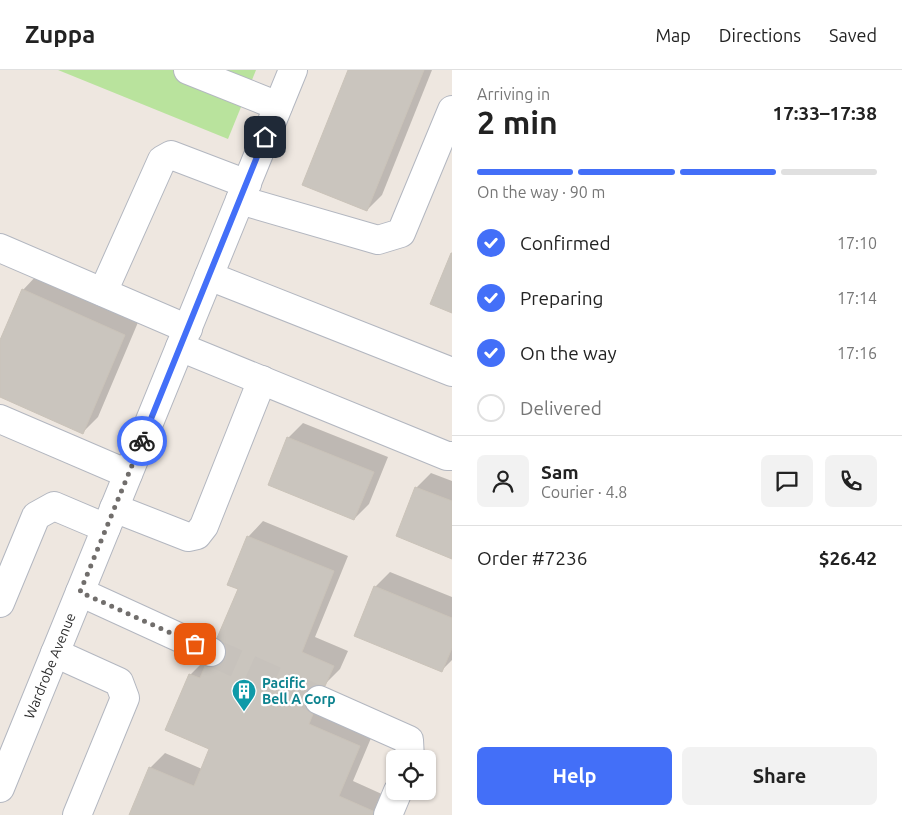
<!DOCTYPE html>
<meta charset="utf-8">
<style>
:root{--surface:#fff;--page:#f2f2f2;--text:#222;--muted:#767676;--line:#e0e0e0;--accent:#436ff8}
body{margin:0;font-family:Ubuntu,sans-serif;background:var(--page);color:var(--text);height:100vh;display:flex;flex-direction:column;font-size:19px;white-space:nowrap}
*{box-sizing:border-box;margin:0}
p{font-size:16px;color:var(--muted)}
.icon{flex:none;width:28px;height:28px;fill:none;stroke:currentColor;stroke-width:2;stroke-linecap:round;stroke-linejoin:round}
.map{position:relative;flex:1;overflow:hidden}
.side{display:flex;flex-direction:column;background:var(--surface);width:450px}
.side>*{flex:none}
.buttons{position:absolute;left:386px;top:680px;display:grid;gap:10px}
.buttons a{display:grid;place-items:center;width:50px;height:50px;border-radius:8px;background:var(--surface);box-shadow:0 1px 4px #0004;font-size:25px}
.pin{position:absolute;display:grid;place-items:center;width:42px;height:42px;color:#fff;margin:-21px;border-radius:10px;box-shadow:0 2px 8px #0006}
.courier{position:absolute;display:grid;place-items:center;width:50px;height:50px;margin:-25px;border:4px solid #436ff8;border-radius:50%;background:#fff;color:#222;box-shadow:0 1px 6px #0007}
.overview em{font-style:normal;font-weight:700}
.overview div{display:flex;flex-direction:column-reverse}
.overview{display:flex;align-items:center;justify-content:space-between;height:85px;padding:0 25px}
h1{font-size:32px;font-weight:700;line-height:38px}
.bar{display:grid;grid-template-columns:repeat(4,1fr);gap:8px 5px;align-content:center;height:60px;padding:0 25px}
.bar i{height:6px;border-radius:4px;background:var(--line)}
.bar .selected{background:var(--accent)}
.bar p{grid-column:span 4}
.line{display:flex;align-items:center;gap:12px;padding:0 25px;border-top:1px solid var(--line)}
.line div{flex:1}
.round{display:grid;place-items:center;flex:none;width:52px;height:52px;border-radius:8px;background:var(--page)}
ol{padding:0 25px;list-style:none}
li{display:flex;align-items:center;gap:15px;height:55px}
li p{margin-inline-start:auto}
li .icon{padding:5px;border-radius:50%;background:var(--accent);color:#fff;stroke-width:4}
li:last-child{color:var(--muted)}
li i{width:28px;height:28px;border:2px solid var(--line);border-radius:50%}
.button{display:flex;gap:10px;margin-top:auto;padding:10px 25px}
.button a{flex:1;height:58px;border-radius:8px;background:var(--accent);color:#fff;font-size:20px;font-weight:700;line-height:58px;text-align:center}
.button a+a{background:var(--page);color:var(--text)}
header{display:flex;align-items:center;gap:30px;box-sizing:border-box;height:70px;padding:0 25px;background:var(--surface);border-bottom:1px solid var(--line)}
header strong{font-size:24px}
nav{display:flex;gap:28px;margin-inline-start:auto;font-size:18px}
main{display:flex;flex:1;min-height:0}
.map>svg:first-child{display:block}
</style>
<header>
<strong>Zuppa</strong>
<nav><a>Map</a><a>Directions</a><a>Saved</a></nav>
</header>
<main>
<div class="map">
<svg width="452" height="745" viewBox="0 0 452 745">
<rect width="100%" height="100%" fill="#eee7e0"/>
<path fill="#b9e39d" d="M 58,0 L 256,0 L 228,69 Z"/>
<path fill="#0003" d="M 350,0 L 432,0 L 382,125 L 367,140 Z
M 37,205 L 139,250 L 98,347 L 83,362 L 0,326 L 0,273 L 23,220 Z
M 303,353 L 388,387 L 369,434 L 354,449 L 288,368 Z
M 431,403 L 452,411 L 452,488 L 397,465 L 417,417 Z
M 263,451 L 348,486 L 315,567 L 348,581 L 340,599 L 325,614 L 318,613 L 318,616 L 321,625 L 374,661 L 353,711 L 384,725 L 376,745 L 130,745 L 150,698 L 165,683 L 202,699 L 211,678 L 190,605 L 205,590 L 221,582 L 227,583 L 239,519 L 229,515 L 249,466 Z
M 390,502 L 452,527 L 452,590 L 442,600 L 375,517 Z"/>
<path fill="#cac5be" stroke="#cac3b9" d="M 348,0 L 424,0 L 367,141 L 302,115 Z
M 451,183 L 452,183 L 452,243 L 430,234 Z
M 22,219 L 125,265 L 83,364 L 0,327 L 0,270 Z
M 287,367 L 374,402 L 354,450 L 268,415 Z
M 415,417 L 452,431 L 452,489 L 396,466 Z
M 247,466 L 334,501 L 302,582 L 334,596 L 325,616 L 317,615 L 309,618 L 305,624 L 304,632 L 307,640 L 313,644 L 309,654 L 360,676 L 339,726 L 373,741 L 373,745 L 129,745 L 149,697 L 194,716 L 209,679 L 165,660 L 189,604 L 200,608 L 205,596 L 213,597 L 220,595 L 225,588 L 226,580 L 224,573 L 217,568 L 238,519 L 227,515 Z
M 374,516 L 452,548 L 452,578 L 442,602 L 354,566 Z"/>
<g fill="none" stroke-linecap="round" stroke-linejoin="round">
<path stroke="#c7c2bc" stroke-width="28" stroke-dasharray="28 14" stroke-linecap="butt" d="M 211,582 L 319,630"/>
<defs>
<g id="minor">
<path d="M 188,0 L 278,36"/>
<path d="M 240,130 L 378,170 L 401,163 L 452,40"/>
<path d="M 0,178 L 188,259"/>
<path d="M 209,206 L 452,302"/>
<path d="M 103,222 L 162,90 L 171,85 L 247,114"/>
<path d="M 180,277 L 447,386 L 452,386"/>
<path d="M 0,349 L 128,404"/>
<path d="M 114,438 L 188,467 L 197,465 L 204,456 L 262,310"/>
<path d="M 80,522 L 211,582"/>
<path d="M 0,533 L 36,446 L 54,436 L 106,458"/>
<path d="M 55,583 L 119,612 L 125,628 L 77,745"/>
<path d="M 319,630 L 409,670 L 410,689"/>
<path id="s1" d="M 0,718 L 293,0"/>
<path d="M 388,745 L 398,721"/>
</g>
</defs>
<use href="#minor" stroke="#b3b7c0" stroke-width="30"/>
<use href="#minor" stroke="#fff" stroke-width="28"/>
</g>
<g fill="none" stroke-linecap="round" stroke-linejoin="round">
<path stroke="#716e6c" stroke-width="5" stroke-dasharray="0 9" d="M 142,371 L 80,522 L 195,574"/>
<path stroke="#436ff8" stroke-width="6" d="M 142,371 L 265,67"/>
</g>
<defs>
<symbol id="building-pin" viewBox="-11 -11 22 30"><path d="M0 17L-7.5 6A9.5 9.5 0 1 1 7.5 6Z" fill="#0f9aa8" stroke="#fff"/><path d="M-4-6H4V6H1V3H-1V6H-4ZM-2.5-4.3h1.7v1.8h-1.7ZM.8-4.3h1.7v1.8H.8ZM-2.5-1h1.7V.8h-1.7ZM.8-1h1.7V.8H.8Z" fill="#fff"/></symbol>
</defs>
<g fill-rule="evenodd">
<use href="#building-pin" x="230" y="607" width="28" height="38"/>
</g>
<g text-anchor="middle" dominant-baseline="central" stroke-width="4.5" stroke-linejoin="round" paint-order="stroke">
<g font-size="14" fill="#2d2d2d" stroke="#fff">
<text stroke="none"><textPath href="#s1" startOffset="132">Wardrobe Avenue</textPath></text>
</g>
<g font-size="14" font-weight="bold" fill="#0d838f" stroke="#fff" text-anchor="start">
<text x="262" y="613">Pacific<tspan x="262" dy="16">Bell A Corp</tspan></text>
</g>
</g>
</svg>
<div class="buttons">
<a><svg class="icon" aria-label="locate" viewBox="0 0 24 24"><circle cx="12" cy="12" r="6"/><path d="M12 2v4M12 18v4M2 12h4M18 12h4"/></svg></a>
</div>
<div class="pin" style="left:195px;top:574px;background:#ea580c"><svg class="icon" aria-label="bag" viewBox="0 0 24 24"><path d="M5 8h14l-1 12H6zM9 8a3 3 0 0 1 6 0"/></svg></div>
<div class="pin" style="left:265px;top:67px;background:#1f2937"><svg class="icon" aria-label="home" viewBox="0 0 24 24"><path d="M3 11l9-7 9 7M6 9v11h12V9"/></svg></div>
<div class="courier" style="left:142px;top:371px"><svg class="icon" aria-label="bike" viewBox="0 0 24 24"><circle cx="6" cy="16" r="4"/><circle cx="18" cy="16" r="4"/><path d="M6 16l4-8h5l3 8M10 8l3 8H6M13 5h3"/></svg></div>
</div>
<section class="side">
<div class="overview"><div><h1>2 min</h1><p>Arriving in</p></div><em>17:33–17:38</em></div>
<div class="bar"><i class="selected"></i><i class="selected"></i><i class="selected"></i><i></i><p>On the way · 90 m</p></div>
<ol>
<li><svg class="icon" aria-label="check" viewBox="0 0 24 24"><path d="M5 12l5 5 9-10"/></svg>Confirmed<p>17:10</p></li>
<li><svg class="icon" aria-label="check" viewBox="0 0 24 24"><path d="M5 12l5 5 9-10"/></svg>Preparing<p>17:14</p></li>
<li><svg class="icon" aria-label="check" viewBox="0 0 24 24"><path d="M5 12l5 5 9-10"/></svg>On the way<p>17:16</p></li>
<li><i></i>Delivered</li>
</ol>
<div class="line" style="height:90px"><a class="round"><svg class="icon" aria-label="person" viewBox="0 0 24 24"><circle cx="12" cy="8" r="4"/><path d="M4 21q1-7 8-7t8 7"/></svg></a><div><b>Sam</b><p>Courier · 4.8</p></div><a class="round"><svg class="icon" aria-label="chat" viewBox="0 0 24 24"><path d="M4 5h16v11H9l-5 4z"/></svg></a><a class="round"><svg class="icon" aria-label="phone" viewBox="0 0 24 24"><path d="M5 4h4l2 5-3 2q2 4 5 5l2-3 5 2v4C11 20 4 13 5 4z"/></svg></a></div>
<div class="line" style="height:65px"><div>Order #7236</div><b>$26.42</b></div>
<div class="button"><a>Help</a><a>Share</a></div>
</section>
</main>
